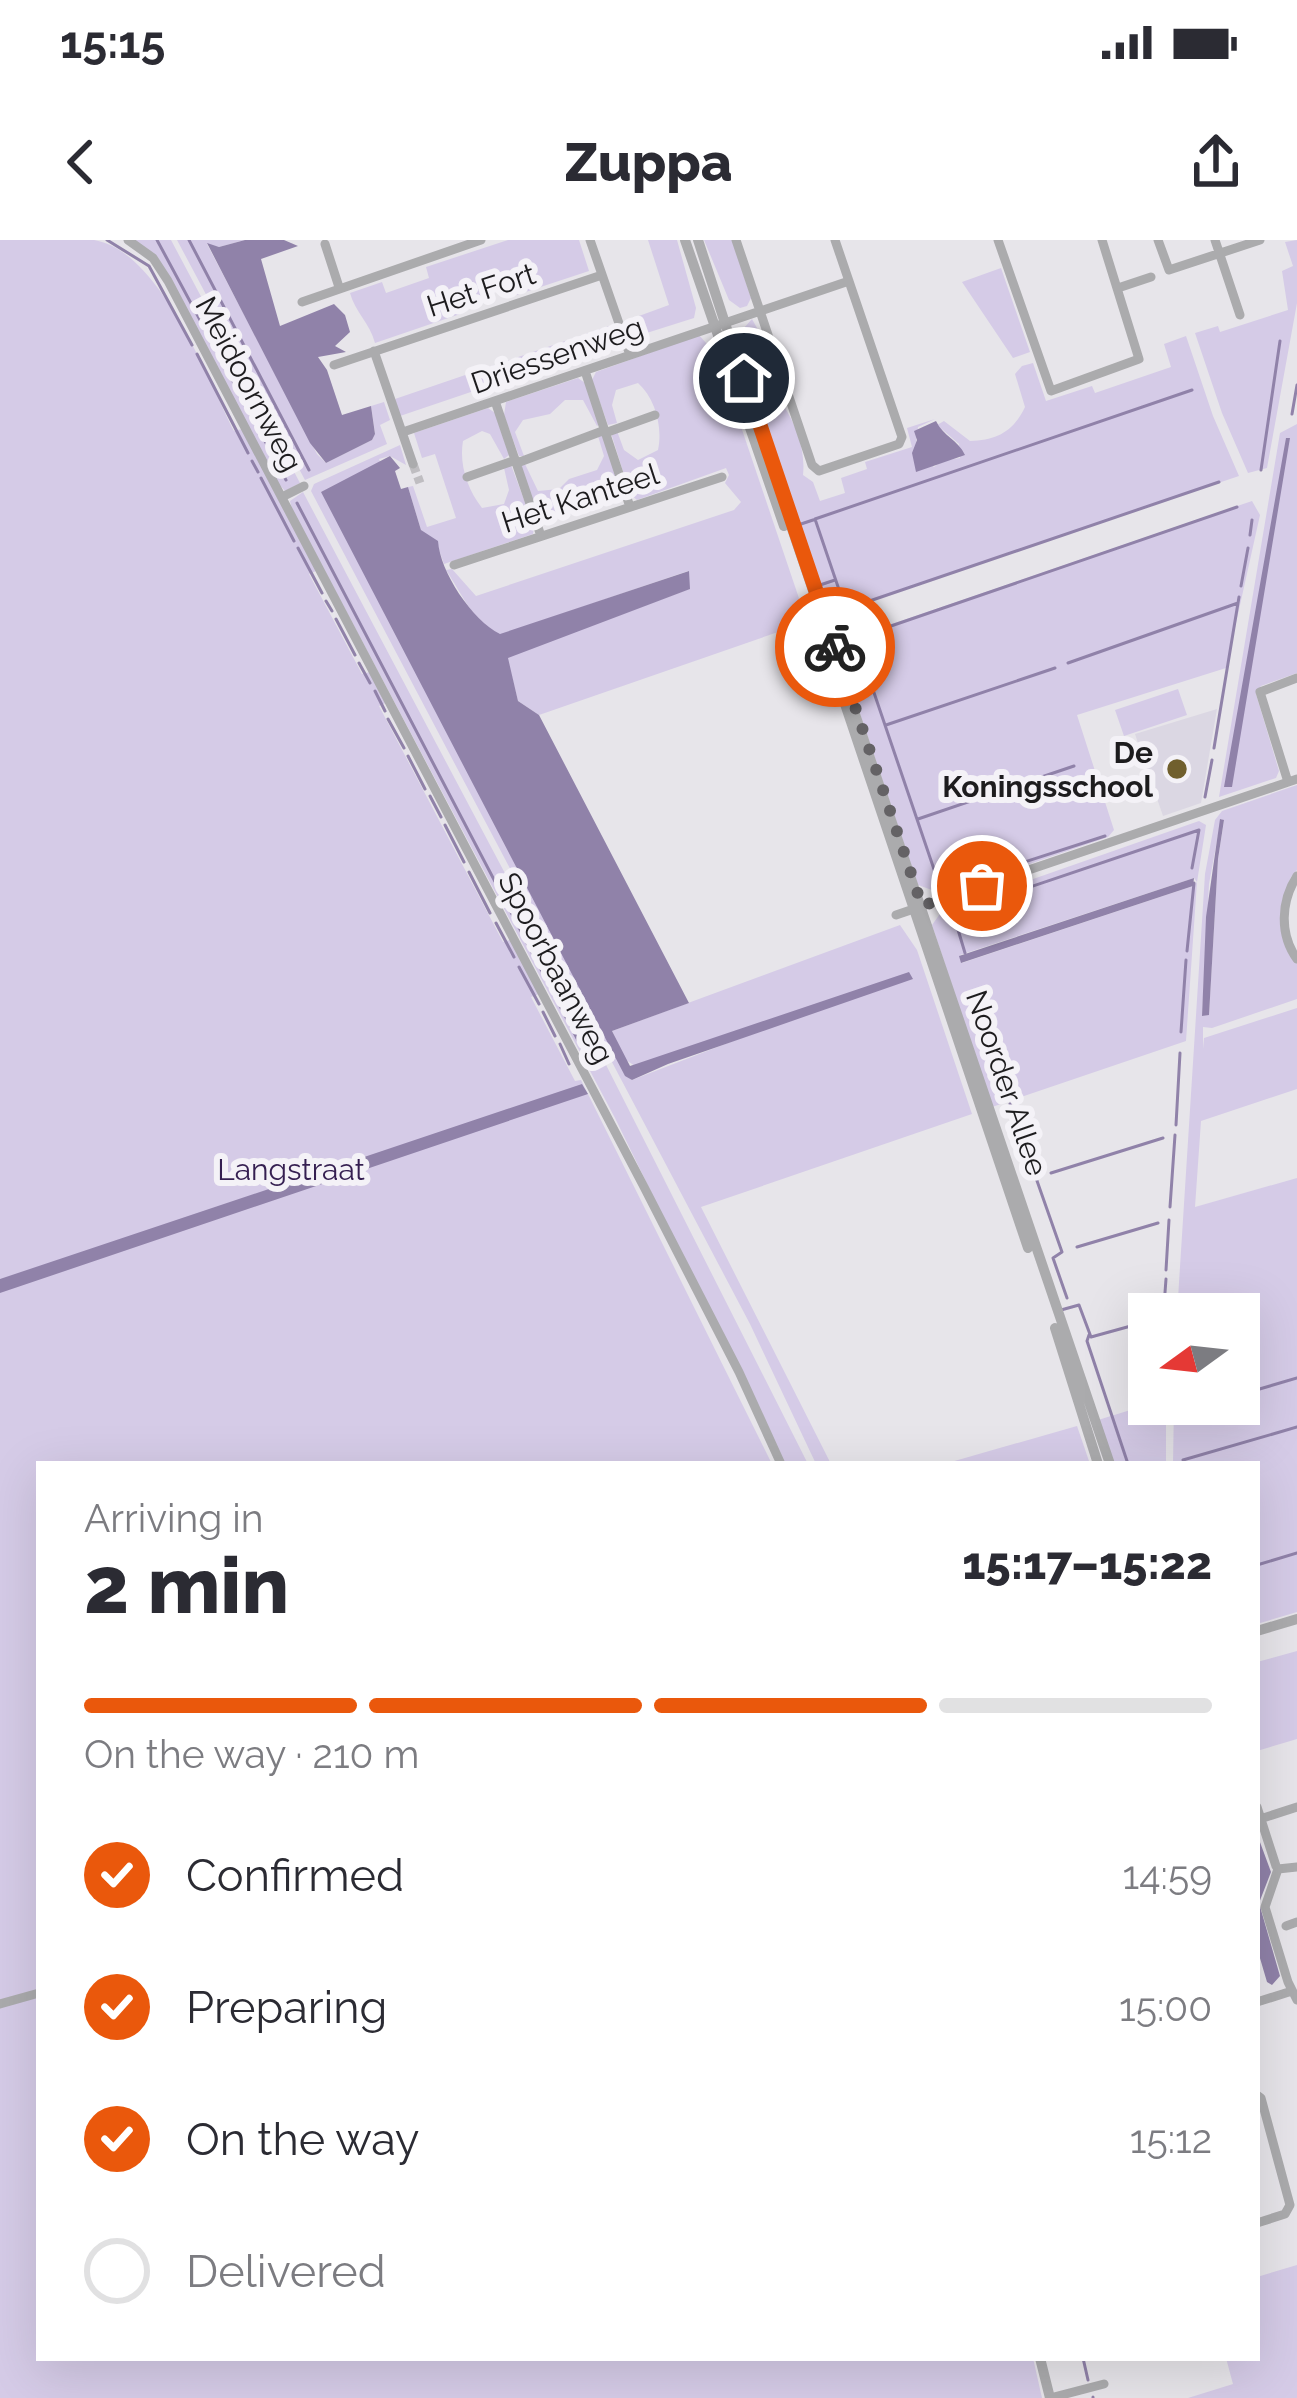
<!DOCTYPE html>
<meta charset="utf-8">
<style>
:root{--surface:#fff;--page:#f2f2f3;--text:#2b2b33;--muted:#7c7c81;--line:#e1e1e2;--accent:#ea580c}
body{margin:0;font-family:Raleway,sans-serif;background:var(--page);color:var(--text);height:100vh;display:flex;flex-direction:column;font-size:45px;white-space:nowrap}
*{box-sizing:border-box;margin:0}
p{font-size:39px;color:var(--muted)}
.icon{flex:none;width:66px;height:66px;fill:none;stroke:currentColor;stroke-width:2;stroke-linecap:round;stroke-linejoin:round}
.map{position:relative;flex:1;overflow:hidden}
.drawer{position:absolute;left:36px;top:1221px;width:1224px;height:900px;display:flex;flex-direction:column;background:var(--surface);border-radius:0px;box-shadow:0 12px 48px #0002}
.drawer>*{flex:none}
.needle{width:78px;rotate:255deg}
.tools{position:absolute;left:1128px;top:1053px;display:grid;gap:24px}
.tools a{display:grid;place-items:center;width:132px;height:132px;border-radius:0px;background:var(--surface);box-shadow:0 12px 48px #0002;font-size:60px}
.pin{position:absolute;display:grid;place-items:center;width:102px;height:102px;color:#fff;margin:-51px;border:6px solid #fff;border-radius:50%;box-shadow:0 3px 12px #0007}
.courier{position:absolute;display:grid;place-items:center;width:120px;height:120px;margin:-60px;border:9px solid #ea580c;border-radius:50%;background:#fff;color:#222;box-shadow:0 3px 15px #0007}
.summary em{font-style:normal;font-weight:800}
.summary div{display:flex;flex-direction:column-reverse}
.summary{display:flex;align-items:center;justify-content:space-between;height:204px;padding:0 48px}
h1{font-size:78px;font-weight:800;line-height:90px}
.bar{display:grid;grid-template-columns:repeat(4,1fr);gap:18px 12px;align-content:center;height:144px;padding:0 48px}
.bar i{height:15px;border-radius:9px;background:var(--line)}
.bar .current{background:var(--accent)}
.bar p{grid-column:span 4}
ol{padding:0 48px;list-style:none}
li{display:flex;align-items:center;gap:36px;height:132px}
li p{margin-inline-start:auto}
li .icon{padding:12px;border-radius:50%;background:var(--accent);color:#fff;stroke-width:4}
li:last-child{color:var(--muted)}
li i{width:66px;height:66px;border:6px solid var(--line);border-radius:50%}
.status{display:flex;justify-content:space-between;align-items:center;height:84px;padding:0 60px;background:var(--surface);direction:ltr}
.status svg{height:33px;fill:currentColor}
header{display:flex;justify-content:space-between;align-items:center;height:156px;padding:0 48px;background:var(--surface);font-size:54px;font-weight:800}
.map>svg:first-child{display:block}
</style>
<div class="status"><b>15:15</b><svg viewBox="0 0 49 12"><path d="M0 12V9h3v3zM5 12V6h3v6zM10 12V3h3v9zM15 12V0h3v12zM26 1h20v11H26zM47 4h2v5h-2z"/></svg></div>
<header><svg class="icon" aria-label="back" viewBox="0 0 24 24"><path d="M15 5l-7 7 7 7"/></svg>Zuppa<svg class="icon" aria-label="share" viewBox="0 0 24 24"><path d="M12 15V3M7 8l5-5 5 5M5 13v7h14v-7"/></svg></header>
<div class="map">
<svg width="1297" height="2158" viewBox="0 0 1297 2158">
<rect width="100%" height="100%" fill="#e7e5ea"/>
<path fill="#dbd7e3" d="M 1217,469 L 1201,563 L 1163,576 L 1135,494 Z"/>
<path fill="#d5cbe7" fill-rule="evenodd" d="M 0,0 C 30,0 65,0 94,0 C 160,11 206,136 234,191 L 242,189 L 316,331 L 309,334 L 362,434 L 370,432 L 386,463 L 379,466 L 503,702 L 510,700 L 539,754 L 531,757 L 575,841 L 581,840 L 772,1224 L 39,1224 L 39,2118 L 1033,2118 L 1042,2158 L 0,2158 Z
M 133,0 L 171,0 L 300,243 L 285,251 L 278,243 L 166,30 Z
M 177,0 L 245,0 L 219,7 L 207,4 L 317,214 L 326,223 L 372,200 L 375,193 L 371,166 L 384,162 L 390,180 L 380,185 L 387,204 L 305,240 Z
M 508,0 L 579,0 L 589,31 L 507,58 L 503,48 L 461,62 L 463,73 L 375,103 C 370,83 355,72 350,53 L 382,42 L 386,53 L 429,38 L 426,27 Z
M 648,0 L 677,0 L 696,68 L 694,78 L 634,97 L 628,80 L 669,65 Z
M 704,0 L 732,0 L 751,58 L 747,66 L 740,68 L 729,60 Z
M 1297,0 L 1297,63 L 1267,228 L 1248,233 L 1222,173 L 1195,93 L 1218,86 L 1220,92 L 1288,70 L 1282,31 L 1293,26 L 1285,2 Z
M 1001,28 L 1030,112 L 1013,118 L 962,42 Z
M 752,79 C 764,101 783,131 777,157 C 794,178 806,208 803,235 L 813,242 L 820,261 L 845,253 L 841,238 L 867,229 L 865,222 L 912,207 L 907,188 L 935,179 L 918,187 L 915,210 L 934,227 L 942,221 L 960,218 L 959,204 L 937,185 L 944,181 L 970,201 C 997,200 1013,192 1025,167 L 1015,134 L 1022,126 L 1033,123 L 1046,161 L 1092,146 L 1095,153 L 1171,127 L 1164,104 L 1186,96 L 1213,176 L 1239,236 L 826,375 L 734,99 Z
M 615,84 L 621,101 L 400,176 L 395,159 Z
M 699,95 L 713,111 L 731,157 L 807,382 L 539,475 L 518,461 L 507,417 L 689,349 L 688,331 L 500,395 C 472,380 463,356 446,330 L 452,329 L 476,356 L 734,270 L 741,262 L 725,243 L 729,235 L 726,228 L 637,260 L 630,254 L 611,193 L 617,191 L 624,210 L 638,220 L 658,210 C 663,187 655,158 638,143 L 616,150 L 612,165 L 617,183 L 608,185 L 592,140 L 596,132 Z
M 578,138 L 585,143 L 600,184 L 597,186 L 583,160 L 565,160 L 550,174 L 523,180 L 515,192 L 524,216 L 519,216 L 504,175 L 506,162 Z
M 488,168 L 495,173 L 509,215 L 504,219 L 490,194 L 482,191 L 463,201 C 459,224 467,249 482,268 L 504,264 L 509,250 L 504,228 L 511,225 L 534,286 L 533,294 L 444,324 L 439,310 L 421,290 L 408,247 L 413,246 L 427,287 L 456,278 L 435,214 L 422,218 L 414,193 Z
M 1297,184 L 1297,433 L 1261,446 L 1256,454 L 1279,531 L 1276,538 L 1219,557 L 1280,193 Z
M 602,195 L 623,255 L 540,284 L 520,226 L 525,224 L 538,251 L 559,249 L 569,239 L 597,230 L 604,216 L 598,196 Z
M 400,205 L 406,225 L 390,216 L 379,219 L 604,793 L 627,836 L 632,840 L 909,733 L 635,826 L 626,820 L 612,791 L 900,685 L 917,710 L 972,874 L 701,967 L 831,1224 L 816,1224 L 750,1084 L 311,251 L 314,244 Z
M 303,252 L 597,807 L 808,1224 L 784,1224 L 615,878 L 292,269 L 290,261 Z
M 1252,261 L 1260,275 L 1226,428 L 1077,475 L 1114,590 L 1108,597 L 943,654 L 918,645 L 836,403 Z
M 1178,449 L 1187,475 L 1124,496 L 1115,470 Z
M 1297,545 L 1297,630 L 1291,637 L 1282,661 L 1283,698 L 1297,723 L 1297,759 L 1212,788 L 1203,787 L 1203,809 L 1204,798 L 1297,768 L 1297,849 L 1201,881 L 1195,967 L 1297,938 L 1297,1372 L 1257,1384 L 1257,1224 L 1173,1224 L 1174,1164 L 1239,1164 L 1239,1074 L 1177,1074 L 1205,634 L 1215,580 L 1222,571 ZM 1221,579 L 1224,581 L 1218,619 L 1209,774 L 1202,776 L 1209,644 Z
M 1199,581 L 1206,585 L 1197,642 L 1186,801 L 992,867 L 932,685 L 942,671 ZM 1194,638 L 1197,642 L 1193,646 L 962,723 L 960,715 Z
M 1150,1164 L 1166,1164 L 1166,1224 L 1113,1224 L 1098,1180 Z
M 1077,1186 L 1090,1224 L 944,1224 Z
M 1297,1411 L 1297,1499 L 1257,1511 L 1257,1422 Z
M 1297,2025 L 1297,2158 L 1188,2158 L 1233,2144 L 1226,2118 L 1257,2118 L 1257,2037 Z"/>
<path fill="#9082a9" d="M 245,0 L 284,0 L 298,6 L 261,19 L 280,86 L 334,64 L 345,75 L 350,92 L 335,106 L 346,112 L 318,117 L 327,130 L 342,175 L 371,166 L 375,194 L 372,200 L 326,223 L 310,203 L 207,3 L 219,7 Z
M 936,181 C 943,196 958,200 965,215 L 916,232 L 912,213 L 917,200 L 914,191 Z
M 1286,198 L 1290,198 L 1232,547 L 1224,547 Z
M 390,216 L 400,228 L 395,231 L 401,249 L 408,247 L 421,290 L 438,301 C 440,332 472,380 500,394 L 689,331 L 690,349 L 508,418 L 518,461 L 539,475 L 689,763 L 612,791 L 630,826 L 909,732 L 913,739 L 668,824 L 632,840 L 625,836 L 321,252 Z
M 1220,579 L 1224,580 L 1218,619 L 1209,775 L 1202,776 L 1206,677 Z
M 1194,638 L 1193,646 L 961,723 L 959,716 Z
M 582,844 L 588,854 L 0,1053 L 0,1039 Z
M 1257,1594 L 1271,1632 L 1259,1663 L 1280,1736 L 1272,1745 L 1267,1742 L 1257,1708 Z"/>
<g fill="none" stroke-linecap="round" stroke-linejoin="round">
<path stroke="#9082a9" stroke-width="3" d="M 107,0 L 149,26 L 192,105
M 157,0 L 286,240
M 189,0 L 309,230
M 197,114 L 248,213
M 1292,174 L 1297,145
M 252,221 L 258,232
M 1261,230 L 1280,101
M 261,238 L 294,301
M 297,263 L 592,827
M 795,286 L 813,280
M 1250,295 L 1252,280
M 298,308 L 322,353
M 817,346 L 835,340
M 1241,346 L 1248,308
M 326,361 L 332,371
M 846,369 L 1219,242
M 336,379 L 355,415
M 856,398 L 1237,267
M 359,423 L 370,443
M 1068,423 L 1238,363
M 375,451 L 385,471
M 388,479 L 404,508
M 886,485 L 1055,428
M 1214,508 L 1239,357
M 408,516 L 425,549
M 430,556 L 441,577
M 1205,557 L 1212,520
M 918,579 L 1074,526
M 445,585 L 464,622
M 1105,596 L 944,648 L 939,644 L 815,279 L 1192,150
M 469,632 L 490,673
M 496,683 L 514,717
M 1187,711 L 1194,643
M 965,713 L 953,673 L 1199,590 L 1192,628
M 519,727 L 539,764
M 543,772 L 555,796
M 1181,792 L 1186,720
M 560,804 L 569,824
M 1010,864 L 1062,1012 L 1053,1018 L 1067,1058
M 1176,885 L 1180,813
M 1051,933 L 1163,898
M 1170,967 L 1175,895
M 1077,1007 L 1158,983
M 1166,1030 L 1169,980
M 1164,1066 L 1166,1039
M 1061,1070 L 1079,1065 L 1091,1097 L 1149,1081
M 1089,1095 L 1087,1101 L 1128,1224
M 1239,1155 L 1297,1138
M 1182,1171 L 1207,1164
M 1183,1220 L 1297,1187
M 1257,1325 L 1297,1313
M 1083,2118 L 1088,2140
M 1093,2157 L 1093,2158"/>
<path stroke="#bfbdc1" stroke-width="9" stroke-dasharray="9 4.5" stroke-linecap="butt" d="M 413,224 L 420,243"/>
<path stroke="#ababad" stroke-width="9" d="M 128,0 L 153,18 L 168,41 L 643,945 L 739,1132 L 781,1224
M 590,0 L 630,115
M 736,0 L 812,225 L 819,231 L 899,204 L 902,197 L 835,0
M 998,0 L 1051,151 L 1139,119 L 1102,0
M 1158,0 L 1169,30 L 1260,0
M 1215,0 L 1240,75
M 325,4 L 339,47
M 1118,48 L 1151,37
M 302,62 L 481,0
M 374,111 L 413,224
M 334,125 L 602,35
M 585,131 L 630,267
M 495,161 L 541,296
M 403,192 L 849,41
M 605,193 L 655,175
M 517,223 L 605,190
M 467,237 L 516,220
M 282,257 L 304,246
M 454,325 L 722,237
M 1288,542 L 1260,452 L 1297,438
M 1297,636 C 1281,661 1279,694 1297,719
M 896,675 L 1297,539
M 1257,1567 L 1276,1626 L 1278,1629 L 1297,1627
M 1257,1580 L 1297,1567
M 1278,1629 L 1265,1667 L 1288,1742 L 1297,1760
M 1286,1686 L 1297,1682
M 1257,1762 L 1292,1751
M 0,1764 L 39,1753
M 1257,1855 L 1261,1858 L 1290,1965 L 1285,1974 L 1257,1983
M 1050,2158 L 1104,2144"/>
<path stroke="#ababad" stroke-width="10" d="M 685,0 L 784,286
M 698,0 L 788,277 L 1110,1224
M 810,360 L 1028,1008
M 1055,1088 L 1098,1224
M 1257,1391 L 1297,1379
M 1040,2118 L 1050,2158"/>
</g>
<g fill="none" stroke-linecap="round" stroke-linejoin="round">
<path stroke="#646265" stroke-width="12" stroke-dasharray="0 21.6" d="M 835,407 L 922,666 L 982,646"/>
<path stroke="#ea580c" stroke-width="15" d="M 744,138 L 835,407"/>
</g>
<circle fill="#705f2d" stroke="#f4f2f7" stroke-width="4.5" cx="1177" cy="529" r="12"/>
<g text-anchor="middle" dominant-baseline="central" stroke-width="12" stroke-linejoin="round" paint-order="stroke">
<g font-size="30" fill="#1d1c1e" stroke="#f4f2f7">
<text transform="translate(481 50) rotate(-18)">Het Fort</text>
<text transform="translate(557 115) rotate(-19)">Driessenweg</text>
<text transform="translate(249 144) rotate(62)">Meidoornweg</text>
<text transform="translate(580 258) rotate(-18)">Het Kanteel</text>
<text transform="translate(556 728) rotate(62)">Spoorbaanweg</text>
<text transform="translate(1007 843) rotate(71)">Noorder Allee</text>
</g>
<g font-size="30" font-weight="bold" fill="#1d1c1e" stroke="#f4f2f7" text-anchor="end">
<text x="1153" y="512">De<tspan x="1153" dy="34">Koningsschool</tspan></text>
</g>
<g font-size="30" fill="#351f51" stroke="#f4f2f7">
<text x="291" y="929">Langstraat</text>
</g>
</g>
</svg>
<div class="tools">
<a><svg class="needle" viewBox="-14 -14 28 28"><path d="M0-13l5 13h-10z" fill="#e53935"/><path d="M0 13l5-13h-10z" fill="#7c7c81"/></svg></a>
</div>
<div class="pin" style="left:982px;top:646px;background:#ea580c"><svg class="icon" aria-label="bag" viewBox="0 0 24 24"><path d="M5 8h14l-1 12H6zM9 8a3 3 0 0 1 6 0"/></svg></div>
<div class="pin" style="left:744px;top:138px;background:#1f2937"><svg class="icon" aria-label="home" viewBox="0 0 24 24"><path d="M3 11l9-7 9 7M6 9v11h12V9"/></svg></div>
<div class="courier" style="left:835px;top:407px"><svg class="icon" aria-label="bike" viewBox="0 0 24 24"><circle cx="6" cy="16" r="4"/><circle cx="18" cy="16" r="4"/><path d="M6 16l4-8h5l3 8M10 8l3 8H6M13 5h3"/></svg></div>
<section class="drawer">
<div class="summary"><div><h1>2 min</h1><p>Arriving in</p></div><em>15:17–15:22</em></div>
<div class="bar"><i class="current"></i><i class="current"></i><i class="current"></i><i></i><p>On the way · 210 m</p></div>
<ol>
<li><svg class="icon" aria-label="check" viewBox="0 0 24 24"><path d="M5 12l5 5 9-10"/></svg>Confirmed<p>14:59</p></li>
<li><svg class="icon" aria-label="check" viewBox="0 0 24 24"><path d="M5 12l5 5 9-10"/></svg>Preparing<p>15:00</p></li>
<li><svg class="icon" aria-label="check" viewBox="0 0 24 24"><path d="M5 12l5 5 9-10"/></svg>On the way<p>15:12</p></li>
<li><i></i>Delivered</li>
</ol>
</section>
</div>
